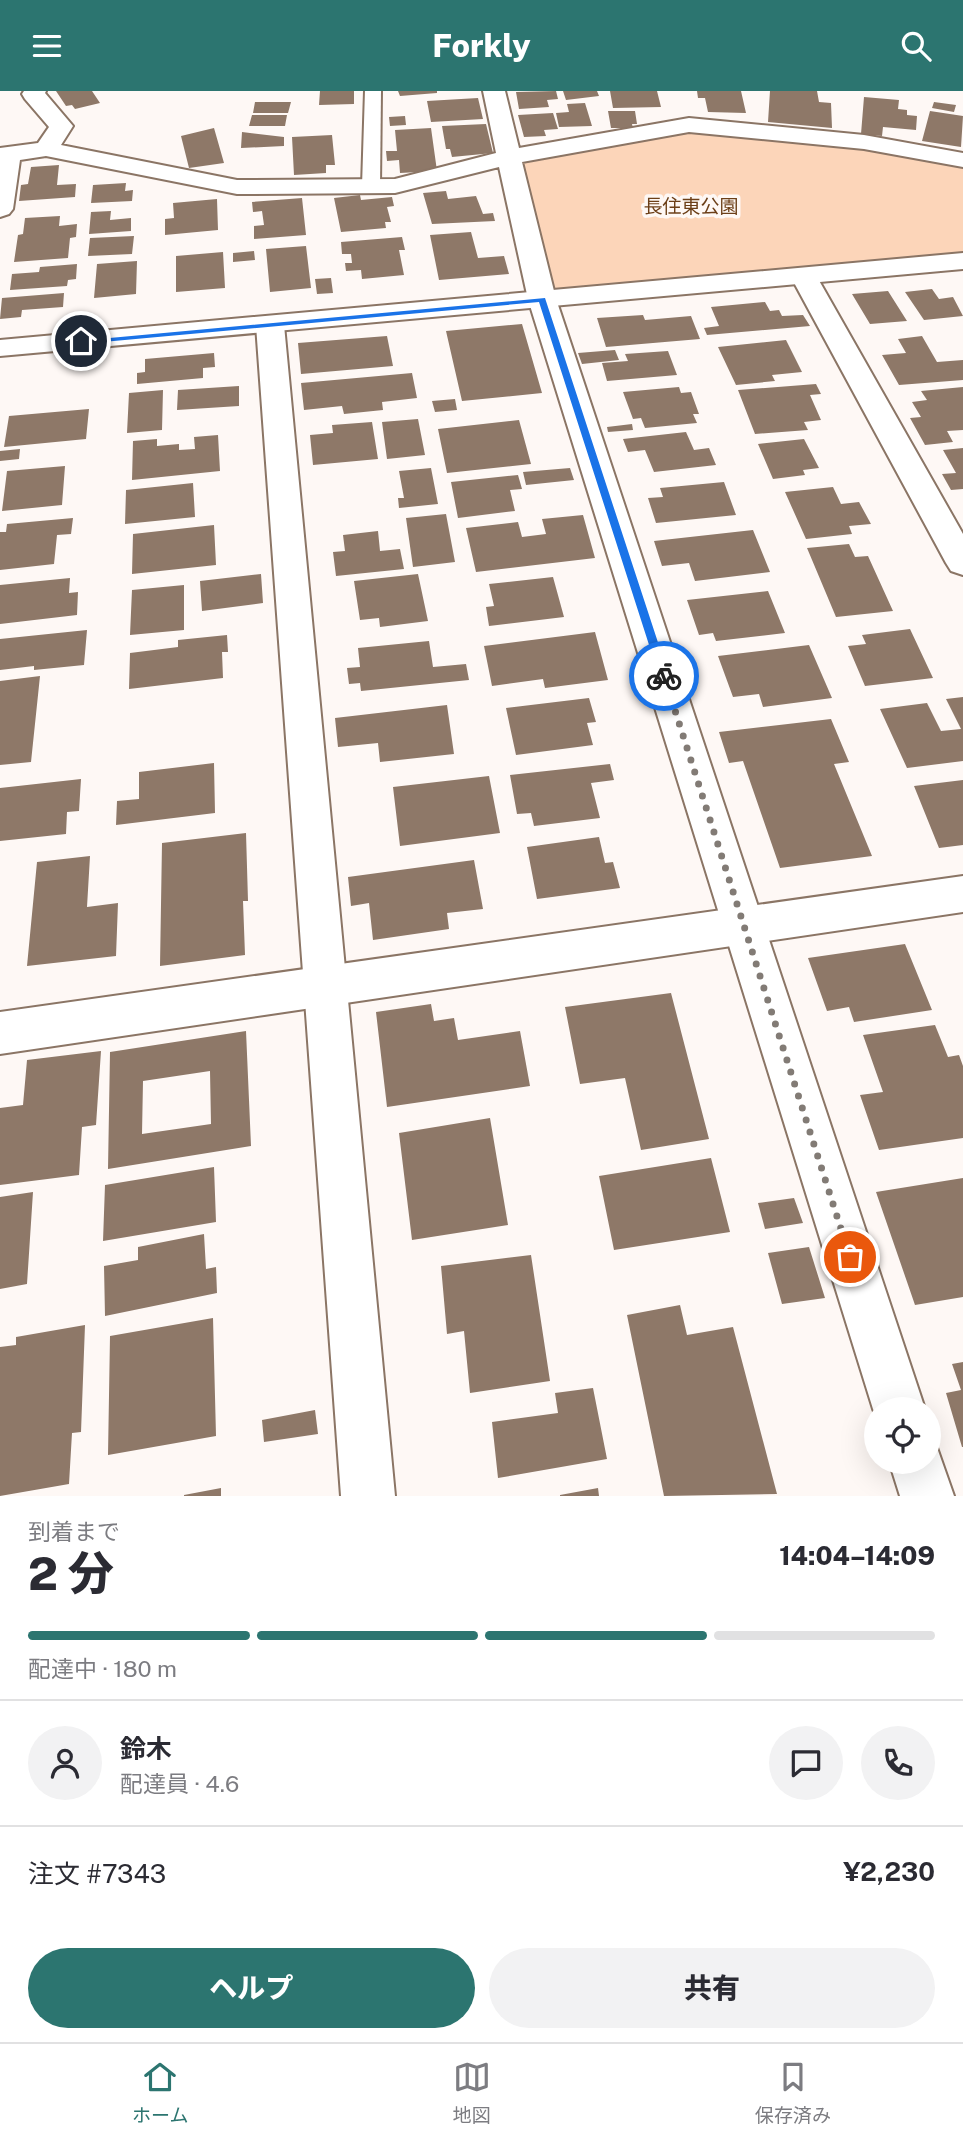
<!DOCTYPE html>
<html lang="ja">
<meta charset="utf-8">
<style>
:root{--surface:#fff;--page:#f2f2f3;--text:#2b2b33;--muted:#7c7c81;--line:#e1e1e2;--accent:#2c7570}
body{margin:0;font-family:"Public Sans","Noto Sans JP",sans-serif;background:var(--page);color:var(--text);height:100vh;display:flex;flex-direction:column;font-size:26px;white-space:nowrap}
*{box-sizing:border-box;margin:0}
p{font-size:23px;color:var(--muted)}
.icon{flex:none;width:38px;height:38px;fill:none;stroke:currentColor;stroke-width:2;stroke-linecap:round;stroke-linejoin:round}
.map{position:relative;height:1405px;overflow:hidden}
.side{display:flex;flex-direction:column;background:var(--surface);flex:1}
.side>*{flex:none}
.controls{position:absolute;left:864px;top:1306px;display:grid;gap:14px}
.controls a{display:grid;place-items:center;width:77px;height:77px;border-radius:50%;background:var(--surface);box-shadow:0 7px 28px #0002;font-size:35px}
.pin{position:absolute;display:grid;place-items:center;width:60px;height:60px;color:#fff;margin:-30px;border:4px solid #fff;border-radius:50%;box-shadow:0 2px 7px #0007}
.courier{position:absolute;display:grid;place-items:center;width:70px;height:70px;margin:-35px;border:5px solid #1a73e8;border-radius:50%;background:#fff;color:#222;box-shadow:0 2px 9px #0007}
.summary em{font-style:normal;font-weight:800}
.summary div{display:flex;flex-direction:column-reverse}
.summary{display:flex;align-items:center;justify-content:space-between;height:119px;padding:0 28px}
h1{font-size:46px;font-weight:800;line-height:52px}
.bar{display:grid;grid-template-columns:repeat(4,1fr);gap:10px 7px;align-content:center;height:84px;padding:0 28px}
.bar i{height:9px;border-radius:5px;background:var(--line)}
.bar .current{background:var(--accent)}
.bar p{grid-column:span 4}
.line{display:flex;align-items:center;gap:18px;padding:0 28px;border-top:2px solid var(--line)}
.line div{flex:1}
.round{display:grid;place-items:center;flex:none;width:74px;height:74px;border-radius:37px;background:var(--page)}
.button{display:flex;gap:14px;margin-top:auto;padding:14px 28px}
.button a{flex:1;height:80px;border-radius:42px;background:var(--accent);color:#fff;font-size:28px;font-weight:800;line-height:80px;text-align:center}
.button a+a{background:var(--page);color:var(--text)}
header{display:flex;justify-content:space-between;align-items:center;height:91px;padding:0 28px;background:var(--accent);color:#fff;font-size:32px;font-weight:800}
.menu{display:flex;justify-content:space-around;align-items:center;height:98px;border-top:2px solid var(--line);background:var(--surface);font-size:19px;color:var(--muted)}
.menu a{display:grid;justify-items:center;gap:4px}
.menu .current{color:var(--accent)}
.map>svg:first-child{display:block}
</style>
<header><svg class="icon" aria-label="menu" viewBox="0 0 24 24"><path d="M4 6h16M4 12h16M4 18h16"/></svg>Forkly<svg class="icon" aria-label="search" viewBox="0 0 24 24"><circle cx="10" cy="10" r="6"/><path d="M15 15l6 6"/></svg></header>
<div class="map">
<svg width="963" height="1405" viewBox="0 0 963 1405">
<rect width="100%" height="100%" fill="#fef8f5"/>
<path fill="#fcd5b9" d="M 689,34 L 963,69 L 963,170 L 542,208 L 510,66 Z"/>
<path fill="#8e7868" fill-rule="evenodd" d="M 56,0 L 92,0 L 100,12 L 75,18 L 72,14 L 66,15 Z
M 320,0 L 354,0 L 354,13 L 319,14 Z
M 398,0 L 437,0 L 437,2 L 400,5 Z
M 556,0 L 558,8 L 547,9 L 549,16 L 519,18 L 516,1 Z
M 563,0 L 597,0 L 599,5 L 566,9 Z
M 610,0 L 657,0 L 661,16 L 613,17 Z
M 697,0 L 741,0 L 746,22 L 708,21 L 705,7 L 698,7 Z
M 770,0 L 817,0 L 819,11 L 831,12 L 832,37 L 768,31 Z
M 864,6 L 899,9 L 898,18 L 907,19 L 907,24 L 917,25 L 916,39 L 883,36 L 882,45 L 861,43 Z
M 478,7 L 483,28 L 431,31 L 427,10 Z
M 255,11 L 291,11 L 288,22 L 253,22 Z
M 934,11 L 956,14 L 954,21 L 932,17 Z
M 585,12 L 592,35 L 559,36 L 556,22 L 569,21 L 567,13 Z
M 608,20 L 635,20 L 637,33 L 632,33 L 633,37 L 611,37 Z
M 930,20 L 963,25 L 961,56 L 922,50 Z
M 553,22 L 558,38 L 544,39 L 546,45 L 524,46 L 518,24 Z
M 252,24 L 287,24 L 285,35 L 249,35 Z
M 405,25 L 406,34 L 390,35 L 389,26 Z
M 486,33 L 493,62 L 452,66 L 450,58 L 446,58 L 442,35 Z
M 214,37 L 224,72 L 189,77 L 181,45 Z
M 431,37 L 437,80 L 400,82 L 399,69 L 387,70 L 386,60 L 397,60 L 395,39 Z
M 242,41 L 284,46 L 284,55 L 241,57 Z
M 332,44 L 335,74 L 326,74 L 326,82 L 294,84 L 292,46 Z
M 59,74 L 57,94 L 76,93 L 75,106 L 19,110 L 21,94 L 28,93 L 31,76 Z
M 126,92 L 125,100 L 133,99 L 132,110 L 91,112 L 93,94 Z
M 446,100 L 448,108 L 476,105 L 483,123 L 493,122 L 495,130 L 432,133 L 423,102 Z
M 360,104 L 361,109 L 392,106 L 394,115 L 387,116 L 391,131 L 385,131 L 386,137 L 341,141 L 334,107 Z
M 302,107 L 306,144 L 254,148 L 254,135 L 264,134 L 262,120 L 253,121 L 252,111 Z
M 217,108 L 218,139 L 165,144 L 165,128 L 174,127 L 173,112 Z
M 111,120 L 110,129 L 131,127 L 131,140 L 89,143 L 91,121 Z
M 60,125 L 59,135 L 77,133 L 76,146 L 70,147 L 68,167 L 14,171 L 18,144 L 23,143 L 25,127 Z
M 471,141 L 478,167 L 504,165 L 509,183 L 439,189 L 430,144 Z
M 134,145 L 132,163 L 88,165 L 90,147 Z
M 402,146 L 405,159 L 399,159 L 404,184 L 362,188 L 361,179 L 346,180 L 345,172 L 352,172 L 351,163 L 342,163 L 341,151 Z
M 306,155 L 311,197 L 270,201 L 266,158 Z
M 254,160 L 255,169 L 233,171 L 233,162 Z
M 223,161 L 225,197 L 176,201 L 176,165 Z
M 137,170 L 136,203 L 94,207 L 97,173 Z
M 77,173 L 76,188 L 68,189 L 67,195 L 10,199 L 12,183 L 39,181 L 40,176 Z
M 331,187 L 333,202 L 317,203 L 315,188 Z
M 932,198 L 939,208 L 953,206 L 963,225 L 924,229 L 905,201 Z
M 888,200 L 907,230 L 870,233 L 852,203 Z
M 64,202 L 63,216 L 22,219 L 21,226 L 0,228 L 2,207 Z
M 765,211 L 770,220 L 779,219 L 782,225 L 803,224 L 810,235 L 707,244 L 704,237 L 719,235 L 711,216 Z
M 643,224 L 645,229 L 691,225 L 700,248 L 606,256 L 597,227 Z
M 522,233 L 542,302 L 462,310 L 446,240 Z
M 387,245 L 393,275 L 301,283 L 298,252 Z
M 922,245 L 937,271 L 963,269 L 963,289 L 899,294 L 882,264 L 906,262 L 898,248 Z
M 786,249 L 802,281 L 772,284 L 775,290 L 736,294 L 718,256 Z
M 615,259 L 619,269 L 582,273 L 578,262 Z
M 668,260 L 677,284 L 607,290 L 602,272 L 628,270 L 625,263 Z
M 214,262 L 215,276 L 203,277 L 203,287 L 137,293 L 137,282 L 145,281 L 145,268 Z
M 412,282 L 417,307 L 382,311 L 383,319 L 344,323 L 342,315 L 304,319 L 301,292 Z
M 816,293 L 821,303 L 810,304 L 821,329 L 804,331 L 808,339 L 755,343 L 738,299 Z
M 239,295 L 239,315 L 177,319 L 178,299 Z
M 679,296 L 681,302 L 691,301 L 699,323 L 693,323 L 697,332 L 645,337 L 641,327 L 633,328 L 623,301 Z
M 963,296 L 963,339 L 947,340 L 953,351 L 925,354 L 910,327 L 921,326 L 912,311 L 927,309 L 921,300 Z
M 163,299 L 162,339 L 127,342 L 129,302 Z
M 455,308 L 457,319 L 435,321 L 432,310 Z
M 89,318 L 86,348 L 4,356 L 9,325 Z
M 418,328 L 425,364 L 387,368 L 382,331 Z
M 519,329 L 531,373 L 447,382 L 438,338 Z
M 372,331 L 378,368 L 313,374 L 310,344 L 333,342 L 332,334 Z
M 632,333 L 633,339 L 608,341 L 607,336 Z
M 686,341 L 694,359 L 709,357 L 716,374 L 654,381 L 645,359 L 628,361 L 623,348 Z
M 218,344 L 220,380 L 132,389 L 133,350 L 157,348 L 157,355 L 179,353 L 179,359 L 195,358 L 194,346 Z
M 804,348 L 819,377 L 803,379 L 805,384 L 773,388 L 758,353 Z
M 963,357 L 963,398 L 951,399 L 942,383 L 956,382 L 943,359 Z
M 20,358 L 19,368 L 0,370 L 0,360 Z
M 65,375 L 62,414 L 2,420 L 7,380 Z
M 431,377 L 438,413 L 399,417 L 398,407 L 404,407 L 399,380 Z
M 570,377 L 574,389 L 526,394 L 523,381 Z
M 518,384 L 522,398 L 510,399 L 515,420 L 458,427 L 451,391 Z
M 724,391 L 736,424 L 656,432 L 648,407 L 663,406 L 660,397 Z
M 193,392 L 195,426 L 125,433 L 126,399 Z
M 833,396 L 841,413 L 859,411 L 871,433 L 849,435 L 852,443 L 806,448 L 785,401 Z
M 446,423 L 455,471 L 413,476 L 406,427 Z
M 583,424 L 595,467 L 476,481 L 466,437 L 518,431 L 522,446 L 546,443 L 542,428 Z
M 73,427 L 71,443 L 57,444 L 54,473 L 0,479 L 0,441 L 6,441 L 7,433 Z
M 214,434 L 216,474 L 132,483 L 133,443 Z
M 753,439 L 770,481 L 695,490 L 689,472 L 662,475 L 654,450 Z
M 378,440 L 380,460 L 400,458 L 404,478 L 336,485 L 333,461 L 345,460 L 343,444 Z
M 849,453 L 855,466 L 868,465 L 893,520 L 836,526 L 807,457 Z
M 261,483 L 263,512 L 202,520 L 200,490 Z
M 418,483 L 428,530 L 380,536 L 379,527 L 360,529 L 354,490 Z
M 553,486 L 564,526 L 489,535 L 486,516 L 494,515 L 489,493 Z
M 70,487 L 69,502 L 78,501 L 77,524 L 0,533 L 0,494 Z
M 184,494 L 184,539 L 130,544 L 132,499 Z
M 768,500 L 785,542 L 716,550 L 713,542 L 699,544 L 687,509 Z
M 910,538 L 933,587 L 865,595 L 848,555 L 866,553 L 862,544 Z
M 87,539 L 84,574 L 34,579 L 34,575 L 0,579 L 0,548 Z
M 595,541 L 608,589 L 545,597 L 543,588 L 492,595 L 484,555 Z
M 227,544 L 228,561 L 222,561 L 223,587 L 129,598 L 130,562 L 178,556 L 178,549 Z
M 429,550 L 433,576 L 466,573 L 469,589 L 361,600 L 360,592 L 349,593 L 347,577 L 360,576 L 358,557 Z
M 809,554 L 832,607 L 763,616 L 759,603 L 733,606 L 718,565 Z
M 40,585 L 31,671 L 0,674 L 0,590 Z
M 963,606 L 963,670 L 907,677 L 880,618 L 927,612 L 941,640 L 961,638 L 946,608 Z
M 589,607 L 596,631 L 587,632 L 593,654 L 516,664 L 506,617 Z
M 447,614 L 454,663 L 380,671 L 378,652 L 338,656 L 335,627 Z
M 831,628 L 849,671 L 834,673 L 872,765 L 780,777 L 743,670 L 729,672 L 719,641 Z
M 214,672 L 215,722 L 116,734 L 117,710 L 139,708 L 139,681 Z
M 610,673 L 614,689 L 591,692 L 600,727 L 534,735 L 531,722 L 517,723 L 510,684 Z
M 489,685 L 500,742 L 400,755 L 393,696 Z
M 81,688 L 79,720 L 67,721 L 66,743 L 0,750 L 0,697 Z
M 963,689 L 963,754 L 939,757 L 914,695 Z
M 246,742 L 248,810 L 243,810 L 245,864 L 160,875 L 162,752 Z
M 599,746 L 605,772 L 613,771 L 620,797 L 537,808 L 527,756 Z
M 90,765 L 87,816 L 118,812 L 116,865 L 27,875 L 37,771 Z
M 474,769 L 483,818 L 447,822 L 449,838 L 373,849 L 369,812 L 351,815 L 348,786 Z
M 905,853 L 932,919 L 854,931 L 849,916 L 827,920 L 808,867 Z
M 671,902 L 709,1048 L 641,1059 L 625,987 L 580,993 L 565,916 Z
M 431,913 L 434,930 L 454,927 L 458,949 L 520,940 L 530,995 L 387,1016 L 376,921 Z
M 935,934 L 948,966 L 959,964 L 963,975 L 963,1047 L 879,1059 L 860,1004 L 883,1001 L 863,944 Z
M 246,940 L 251,1055 L 108,1078 L 110,961 ZM 210,980 L 211,1033 L 142,1043 L 143,990 Z
M 101,960 L 96,1034 L 82,1036 L 79,1084 L 0,1094 L 0,1017 L 23,1014 L 27,969 Z
M 490,1027 L 508,1134 L 412,1149 L 399,1042 Z
M 711,1067 L 730,1141 L 614,1159 L 599,1085 Z
M 214,1076 L 216,1131 L 103,1150 L 105,1094 Z
M 963,1087 L 963,1206 L 915,1214 L 876,1101 Z
M 33,1101 L 27,1193 L 0,1198 L 0,1106 Z
M 794,1107 L 803,1132 L 765,1138 L 758,1112 Z
M 204,1143 L 206,1178 L 216,1176 L 217,1202 L 105,1225 L 104,1175 L 138,1169 L 138,1156 Z
M 809,1156 L 825,1207 L 782,1213 L 768,1162 Z
M 531,1164 L 550,1290 L 470,1302 L 464,1240 L 447,1243 L 441,1175 Z
M 680,1214 L 687,1244 L 733,1236 L 777,1403 L 664,1405 L 627,1224 Z
M 213,1227 L 216,1345 L 108,1364 L 110,1245 Z
M 85,1234 L 81,1341 L 72,1342 L 69,1393 L 0,1405 L 0,1256 L 16,1254 L 16,1246 Z
M 963,1271 L 963,1356 L 962,1356 L 946,1302 L 961,1299 L 952,1273 Z
M 593,1297 L 607,1368 L 498,1387 L 492,1331 L 558,1322 L 555,1302 Z
M 315,1319 L 318,1343 L 264,1351 L 262,1329 Z
M 221,1397 L 221,1405 L 184,1405 L 184,1404 Z
M 598,1397 L 599,1405 L 560,1405 L 560,1404 Z"/>
<g fill="none" stroke-linecap="round" stroke-linejoin="round">
<defs>
<path id="service" d="M 365,0 L 381,0 L 380,95 L 371,100 L 362,95 Z"/>
<path id="minor" d="M 24,0 L 46,0 L 45,2 L 73,35 L 61,54 L 237,89 L 395,88 L 496,62 L 483,0 L 505,0 L 519,57 L 689,27 L 864,44 L 963,62 L 963,76 L 864,58 L 689,41 L 522,71 L 556,208 L 925,1318 L 877,1318 L 877,1328 L 873,1318 L 528,208 L 499,76 L 395,102 L 237,103 L 46,65 L 20,69 L 13,118 L 9,123 L 0,126 L 0,57 L 38,52 L 49,36 L 25,8 L 22,3 Z
M 804,178 L 813,180 L 817,186 L 963,443 L 963,484 L 951,480 L 946,472 L 791,186 L 795,180 Z
M 270,226 L 280,228 L 284,234 L 395,1405 L 341,1405 L 256,234 L 260,228 Z
M 929,1349 L 935,1351 L 954,1405 L 900,1405 L 889,1370 L 929,1370 Z"/>
<path id="tertiary" d="M 963,162 L 963,178 L 0,265 L 0,249 Z
M 963,785 L 963,821 L 0,963 L 0,921 Z"/>
</defs>
<use href="#service" stroke="#8b7565" stroke-width="4"/>
<use href="#minor" stroke="#8b7565" stroke-width="4"/>
<use href="#tertiary" stroke="#8b7565" stroke-width="4"/>
<use href="#service" fill="#fff" fill-rule="evenodd"/>
<use href="#minor" fill="#fff" fill-rule="evenodd"/>
<use href="#tertiary" fill="#fff" fill-rule="evenodd"/>
</g>
<path fill="#1a73e8" d="M 545,207 L 669,585 L 668,588 L 660,588 L 659,585 L 539,211 L 81,253 L 77,250 Z"/>
<g fill="none" stroke-linecap="round" stroke-linejoin="round">
<path stroke="#827b75" stroke-width="7" stroke-dasharray="0 12.6" d="M 664,585 L 850,1166"/>
</g>
<g text-anchor="middle" dominant-baseline="central" stroke-width="7" stroke-linejoin="round" paint-order="stroke">
<g font-size="19" fill="#6c3f18" stroke="#fef8f5">
<text x="691" y="115">長住東公園</text>
</g>
</g>
</svg>
<div class="controls">
<a><svg class="icon" aria-label="locate" viewBox="0 0 24 24"><circle cx="12" cy="12" r="6"/><path d="M12 2v4M12 18v4M2 12h4M18 12h4"/></svg></a>
</div>
<div class="pin" style="left:850px;top:1166px;background:#ea580c"><svg class="icon" aria-label="bag" viewBox="0 0 24 24"><path d="M5 8h14l-1 12H6zM9 8a3 3 0 0 1 6 0"/></svg></div>
<div class="pin" style="left:81px;top:250px;background:#1f2937"><svg class="icon" aria-label="home" viewBox="0 0 24 24"><path d="M3 11l9-7 9 7M6 9v11h12V9"/></svg></div>
<div class="courier" style="left:664px;top:585px"><svg class="icon" aria-label="bike" viewBox="0 0 24 24"><circle cx="6" cy="16" r="4"/><circle cx="18" cy="16" r="4"/><path d="M6 16l4-8h5l3 8M10 8l3 8H6M13 5h3"/></svg></div>
</div>
<section class="side">
<div class="summary"><div><h1>2 分</h1><p>到着まで</p></div><em>14:04–14:09</em></div>
<div class="bar"><i class="current"></i><i class="current"></i><i class="current"></i><i></i><p>配達中 · 180 m</p></div>
<div class="line" style="height:126px"><a class="round"><svg class="icon" aria-label="person" viewBox="0 0 24 24"><circle cx="12" cy="8" r="4"/><path d="M4 21q1-7 8-7t8 7"/></svg></a><div><b>鈴木</b><p>配達員 · 4.6</p></div><a class="round"><svg class="icon" aria-label="chat" viewBox="0 0 24 24"><path d="M4 5h16v11H9l-5 4z"/></svg></a><a class="round"><svg class="icon" aria-label="phone" viewBox="0 0 24 24"><path d="M5 4h4l2 5-3 2q2 4 5 5l2-3 5 2v4C11 20 4 13 5 4z"/></svg></a></div>
<div class="line" style="height:91px"><div>注文 #7343</div><b>¥2,230</b></div>
<div class="button"><a>ヘルプ</a><a>共有</a></div>
</section>
<nav class="menu">
<a class="current"><svg class="icon" aria-label="home" viewBox="0 0 24 24"><path d="M3 11l9-7 9 7M6 9v11h12V9"/></svg>ホーム</a>
<a><svg class="icon" aria-label="map" viewBox="0 0 24 24"><path d="M3 6l6-2 6 2 6-2v14l-6 2-6-2-6 2zM9 4v14M15 6v14"/></svg>地図</a>
<a><svg class="icon" aria-label="saved" viewBox="0 0 24 24"><path d="M7 4h10v16l-5-4-5 4z"/></svg>保存済み</a>
</nav>
